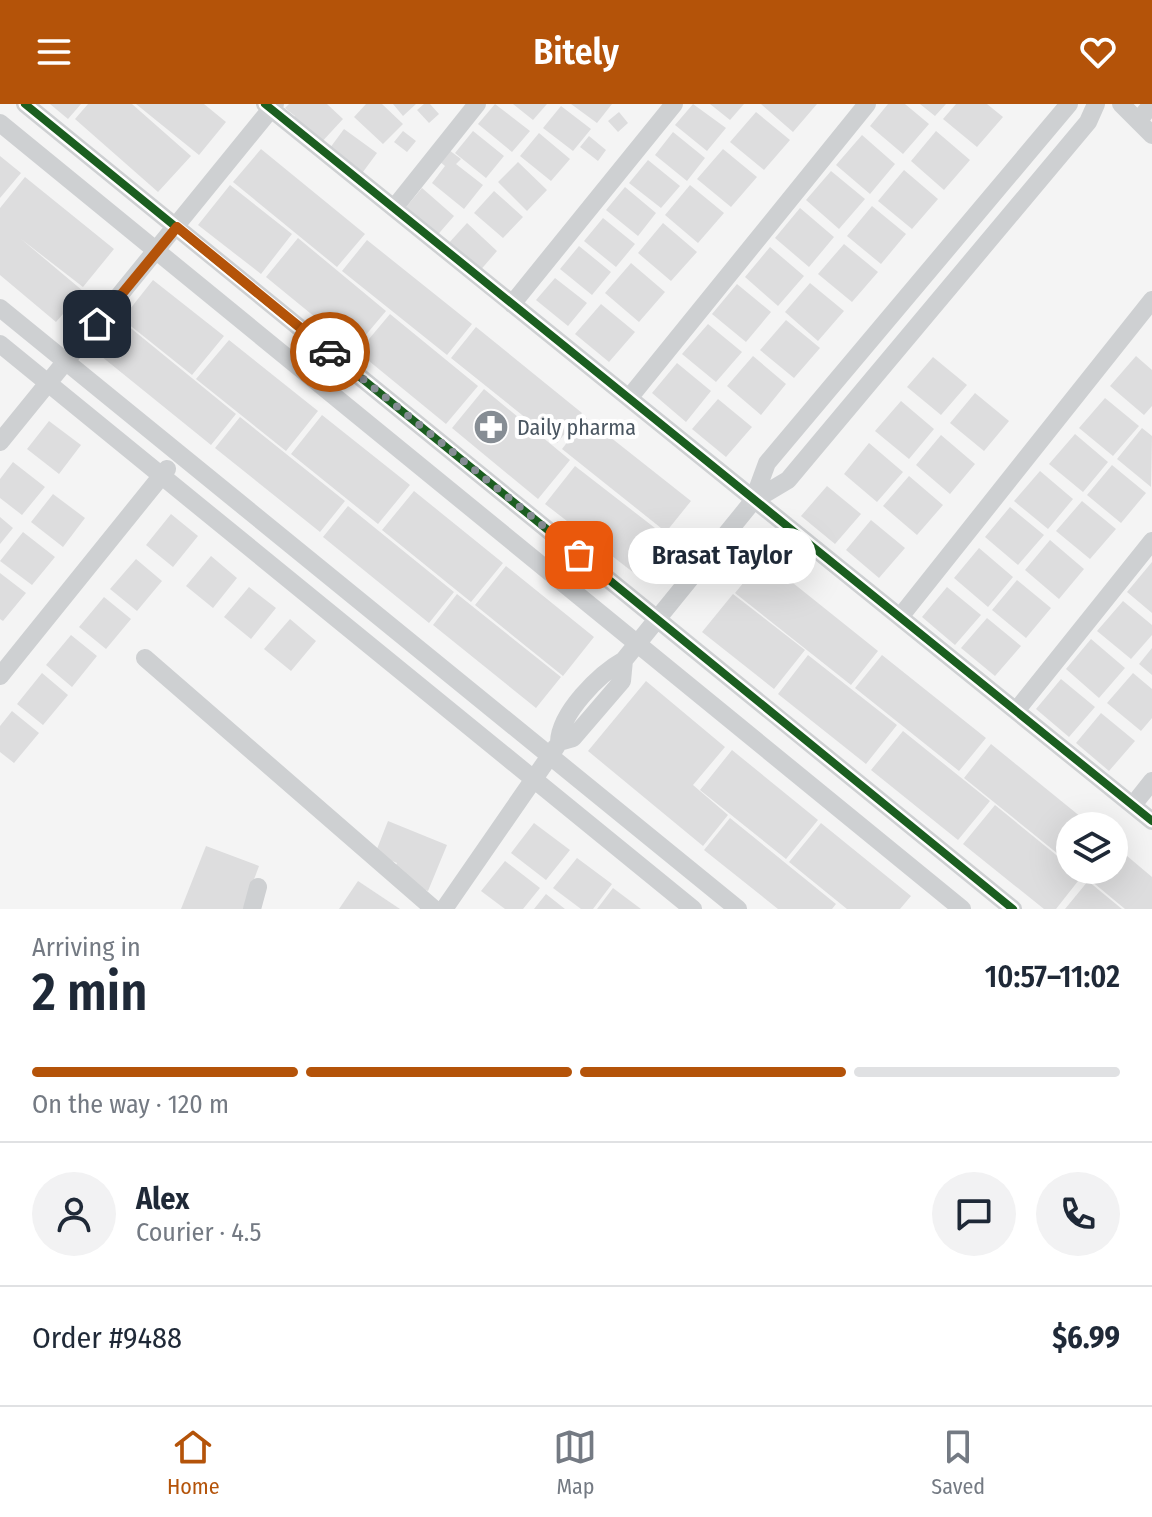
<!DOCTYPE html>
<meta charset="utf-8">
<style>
:root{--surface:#fff;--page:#f2f2f3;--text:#1f2937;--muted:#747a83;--line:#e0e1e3;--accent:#b45309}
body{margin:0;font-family:"Fira Sans Condensed",sans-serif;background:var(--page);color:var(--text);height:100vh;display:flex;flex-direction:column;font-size:30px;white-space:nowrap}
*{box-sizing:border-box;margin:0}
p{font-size:26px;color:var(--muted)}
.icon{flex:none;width:44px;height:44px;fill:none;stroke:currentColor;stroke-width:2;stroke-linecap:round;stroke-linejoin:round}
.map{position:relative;height:805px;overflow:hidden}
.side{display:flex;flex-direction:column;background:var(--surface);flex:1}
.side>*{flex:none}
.fabs{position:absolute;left:1056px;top:708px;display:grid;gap:16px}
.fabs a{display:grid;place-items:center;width:72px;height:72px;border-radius:50%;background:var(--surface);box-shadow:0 8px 32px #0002;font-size:40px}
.pin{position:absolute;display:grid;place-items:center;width:68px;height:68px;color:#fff;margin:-34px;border-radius:16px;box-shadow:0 4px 12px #0006}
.courier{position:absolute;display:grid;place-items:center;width:80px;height:80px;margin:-40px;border:6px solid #b45309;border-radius:50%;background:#fff;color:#222;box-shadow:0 2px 10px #0007}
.bubble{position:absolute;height:56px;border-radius:28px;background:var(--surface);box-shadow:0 8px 32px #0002;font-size:26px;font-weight:600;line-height:56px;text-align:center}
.summary em{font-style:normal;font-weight:600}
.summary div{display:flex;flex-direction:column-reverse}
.summary{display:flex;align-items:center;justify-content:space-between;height:136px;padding:0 32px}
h1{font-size:52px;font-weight:600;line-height:60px}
.bar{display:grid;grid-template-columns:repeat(4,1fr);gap:12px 8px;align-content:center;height:96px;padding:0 32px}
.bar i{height:10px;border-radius:6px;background:var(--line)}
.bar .active{background:var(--accent)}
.bar p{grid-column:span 4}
.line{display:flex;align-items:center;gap:20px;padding:0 32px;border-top:2px solid var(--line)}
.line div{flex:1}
.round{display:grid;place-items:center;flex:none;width:84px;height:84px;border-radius:42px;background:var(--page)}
header{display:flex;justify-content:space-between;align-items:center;height:104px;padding:0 32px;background:var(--accent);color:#fff;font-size:36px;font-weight:600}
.tab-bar{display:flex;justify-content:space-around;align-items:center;height:112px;border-top:2px solid var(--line);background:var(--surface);font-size:22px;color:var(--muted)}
.tab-bar a{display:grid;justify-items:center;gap:4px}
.tab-bar .active{color:var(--accent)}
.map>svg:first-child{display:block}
</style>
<header><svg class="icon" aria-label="menu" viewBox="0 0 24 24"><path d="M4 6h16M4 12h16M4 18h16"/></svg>Bitely<svg class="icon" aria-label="heart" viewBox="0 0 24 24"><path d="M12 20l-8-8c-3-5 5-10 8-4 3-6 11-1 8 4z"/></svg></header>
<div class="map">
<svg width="1152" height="805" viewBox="0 0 1152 805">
<rect width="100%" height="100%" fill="#f4f4f4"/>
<path fill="#ddddde" d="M 50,0 L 81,0 L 68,15 Z
M 88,0 L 132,0 L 191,52 L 158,88 L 75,15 Z
M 136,0 L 204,0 L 226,18 L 199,51 Z
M 289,0 L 327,0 L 343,15 L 319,41 L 294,19 L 295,12 L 285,4 Z
M 366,0 L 382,0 L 403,20 L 383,40 L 354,13 Z
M 393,0 L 416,0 L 403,12 Z
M 424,0 L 430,0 L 439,10 L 429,19 L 417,6 Z
M 495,0 L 530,27 L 512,48 L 478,20 Z
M 513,0 L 547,0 L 533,16 Z
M 571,0 L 612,0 L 597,19 Z
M 693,0 L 726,24 L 707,47 L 675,21 Z
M 710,0 L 744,0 L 730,16 Z
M 761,0 L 817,0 L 793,28 Z
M 888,0 L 905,0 L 929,20 L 903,50 L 870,22 Z
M 920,0 L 946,0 L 935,12 Z
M 956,0 L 987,0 L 1003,13 L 977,43 L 943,15 Z
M 561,2 L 591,25 L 573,47 L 543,24 Z
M 619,8 L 628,19 L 618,28 L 608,17 Z
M 756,8 L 790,36 L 764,66 L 730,38 Z
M 344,25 L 377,49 L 360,72 L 327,48 Z
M 403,27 L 416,37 L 407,48 L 394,38 Z
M 473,27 L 504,52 L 486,74 L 455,49 Z
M 936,27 L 970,56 L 944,86 L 911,57 Z
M 673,28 L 705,54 L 687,77 L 655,51 Z
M 539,29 L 570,55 L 551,77 L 520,52 Z
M 862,31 L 895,60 L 870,90 L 836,61 Z
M 589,32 L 606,46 L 598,57 L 580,43 Z
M 261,45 L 365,130 L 337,163 L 233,78 Z
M 723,45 L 757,73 L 731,103 L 697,75 Z
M 449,46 L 461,55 L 456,60 L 483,81 L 464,105 L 432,79 L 445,62 L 439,57 Z
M 0,52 L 21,69 L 0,94 Z
M 648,56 L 680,82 L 661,104 L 629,79 Z
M 518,58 L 547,86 L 527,107 L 498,78 Z
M 904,66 L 938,95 L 912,125 L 878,97 Z
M 831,67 L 865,95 L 839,125 L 806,96 Z
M 25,73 L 114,145 L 83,183 L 21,135 L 83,187 L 56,218 L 0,171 L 0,104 Z
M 230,81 L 292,130 L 261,170 L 198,121 Z
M 690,81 L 724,109 L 698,139 L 665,111 Z
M 625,83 L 656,109 L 638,132 L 606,106 Z
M 422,84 L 454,112 L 434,135 L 402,108 Z
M 494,87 L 523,113 L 503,134 L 474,109 Z
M 872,102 L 906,130 L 881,160 L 847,132 Z
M 800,104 L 834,133 L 809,163 L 775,134 Z
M 603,114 L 635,140 L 616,163 L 584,137 Z
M 467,119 L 497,147 L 478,169 L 447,141 Z
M 663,119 L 697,148 L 671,177 L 638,149 Z
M 298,134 L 386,207 L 354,245 L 266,173 Z
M 367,136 L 472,220 L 447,251 L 342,167 Z
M 844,140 L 878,168 L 852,198 L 818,170 Z
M 579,142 L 611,168 L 592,191 L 560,165 Z
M 770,143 L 804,172 L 778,202 L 745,173 Z
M 631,159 L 665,188 L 639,218 L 605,189 Z
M 555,174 L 587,199 L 568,222 L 536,196 Z
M 153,176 L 224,232 L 192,271 L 122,215 Z
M 810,179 L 844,207 L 818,237 L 785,208 Z
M 737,180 L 771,208 L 746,238 L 712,210 Z
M 601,200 L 635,228 L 609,258 L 575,230 Z
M 390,210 L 478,282 L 446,320 L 358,248 Z
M 786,216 L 820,244 L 794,274 L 760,246 Z
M 122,217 L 236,310 L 211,341 L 96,248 Z
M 708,220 L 742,248 L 716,278 L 682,250 Z
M 476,223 L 582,309 L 557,339 L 451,254 Z
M 229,236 L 318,307 L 286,347 L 196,275 Z
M 753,252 L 786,280 L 761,311 L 727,282 Z
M 1136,252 L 1152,266 L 1152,302 L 1144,311 L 1110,282 Z
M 933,253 L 967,281 L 941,311 L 907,283 Z
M 677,259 L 711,287 L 686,318 L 652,289 Z
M 484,285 L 570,356 L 538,395 L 452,324 Z
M 975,289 L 1009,317 L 984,347 L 950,319 Z
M 1105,294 L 1139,322 L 1113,352 L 1079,324 Z
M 718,295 L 752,323 L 726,353 L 692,325 Z
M 901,297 L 934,325 L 909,355 L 875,327 Z
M 322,311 L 410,381 L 378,420 L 291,350 Z
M 240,313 L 345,397 L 320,428 L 215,344 Z
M 586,314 L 691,397 L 666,428 L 562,345 Z
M 49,317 L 81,341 L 59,370 L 27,345 Z
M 1142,324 L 1152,332 L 1151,383 L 1117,355 Z
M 1075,330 L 1108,358 L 1083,388 L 1049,360 Z
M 941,331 L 975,360 L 950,390 L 916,361 Z
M 869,339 L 903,368 L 877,398 L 844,370 Z
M 13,358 L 45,383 L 22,411 L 0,394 L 0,375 Z
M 1112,361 L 1146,389 L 1121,419 L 1087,391 Z
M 575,362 L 664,431 L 634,469 L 545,400 Z
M 1040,367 L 1073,395 L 1048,425 L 1014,397 Z
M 909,372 L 943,401 L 917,431 L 883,402 Z
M 827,382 L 861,410 L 835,440 L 801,412 Z
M 414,387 L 503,459 L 471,498 L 382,426 Z
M 53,390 L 85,414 L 63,443 L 31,418 Z
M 1082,397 L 1116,425 L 1090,455 L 1056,427 Z
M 348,402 L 454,488 L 429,519 L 323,433 Z
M 1010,403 L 1044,431 L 1018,461 L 985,433 Z
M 171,410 L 198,432 L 173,463 L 146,441 Z
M 0,413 L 13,424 L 0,440 Z
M 871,416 L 905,444 L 879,474 L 846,446 Z
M 23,428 L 55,453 L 32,481 L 0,457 Z
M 1050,436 L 1084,465 L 1059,495 L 1025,466 Z
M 979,444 L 1013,473 L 988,503 L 954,474 Z
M 211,452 L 237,474 L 213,504 L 186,482 Z
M 136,455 L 162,477 L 137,507 L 110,485 Z
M 763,455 L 878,547 L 851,581 L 735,489 Z
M 1152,458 L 1152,509 L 1127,488 Z
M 506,462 L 594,533 L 563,572 L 475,501 Z
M 0,469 L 26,489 L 3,517 L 0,515 Z
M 1017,476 L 1051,504 L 1026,534 L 992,506 Z
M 249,483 L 276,504 L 251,535 L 224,513 Z
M 947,483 L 981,511 L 955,541 L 922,513 Z
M 457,490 L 561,573 L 536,604 L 433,521 Z
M 733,490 L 805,546 L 774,585 L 702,528 Z
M 104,493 L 131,515 L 106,545 L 79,523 Z
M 1123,497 L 1152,521 L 1152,531 L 1131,555 L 1097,527 Z
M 987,514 L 1021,542 L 995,572 L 961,544 Z
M 290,515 L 316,537 L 291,567 L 264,545 Z
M 71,531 L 97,552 L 72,583 L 46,561 Z
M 1091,535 L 1125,564 L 1099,594 L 1066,565 Z
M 1152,544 L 1152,571 L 1139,560 Z
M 808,551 L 897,621 L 866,660 L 778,590 Z
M 882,551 L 986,634 L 959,667 L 855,584 Z
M 42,569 L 68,591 L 43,621 L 17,600 Z
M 1133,569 L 1152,585 L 1152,614 L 1141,627 L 1107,599 Z
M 1061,575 L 1095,603 L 1069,633 L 1036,605 Z
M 646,577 L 725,643 L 693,681 L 728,711 L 703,742 L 588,647 Z
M 12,607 L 39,629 L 14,659 L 0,648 L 0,622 Z
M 1101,609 L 1135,637 L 1109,667 L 1076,639 Z
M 903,627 L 990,697 L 958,736 L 871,666 Z
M 991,640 L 1092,722 L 1070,722 L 1068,758 L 964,674 Z
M 732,646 L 818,716 L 786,755 L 700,686 Z
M 995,701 L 1082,772 L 1056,805 L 1044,805 L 963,740 Z
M 730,714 L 836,800 L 832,805 L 778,805 L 704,746 Z
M 388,717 L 447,741 L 428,787 L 391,772 L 397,759 L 375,750 Z
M 534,719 L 570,746 L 546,776 L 511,749 Z
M 821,719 L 911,792 L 900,805 L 847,805 L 789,758 Z
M 1114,741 L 1152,773 L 1152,805 L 1125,805 L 1078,766 L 1114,766 Z
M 206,742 L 259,762 L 243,805 L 181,805 Z
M 577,754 L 612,780 L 593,805 L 581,805 L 553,784 Z
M 505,757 L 540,784 L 523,805 L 505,805 L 481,787 Z
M 358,777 L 400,805 L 339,805 Z
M 1088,777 L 1122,805 L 1065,805 Z
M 613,784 L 641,805 L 597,805 Z
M 546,790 L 565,805 L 534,805 Z"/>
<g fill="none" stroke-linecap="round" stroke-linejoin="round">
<path stroke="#ced0d2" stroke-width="18" d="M 25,0 L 1013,805
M 265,0 L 1152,717
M 1121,0 L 1152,31
M 1138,17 L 1152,0
M 0,19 L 962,805
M 394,104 L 477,0
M 512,200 L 674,0
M 0,204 L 738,805
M 0,240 L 693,805
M 629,294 L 867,0
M 0,338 L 275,0
M 753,397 L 788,376 L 1088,18 L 1096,0
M 900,513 L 1152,196
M 145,554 L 434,805
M 624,556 L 753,397 L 767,359 L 1069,0
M 624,556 L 622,577 L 573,634 L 559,638 C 560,609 599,570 624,556 Z
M 0,572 L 167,365
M 1016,607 L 1152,437
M 1133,701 L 1152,677
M 252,805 L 258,783
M 444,805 L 556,643"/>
<defs>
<path id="cycleway" d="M 25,0 L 1013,805
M 265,0 L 1152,717"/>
</defs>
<use href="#cycleway" stroke="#fff" stroke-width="13"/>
<use href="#cycleway" stroke="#1b5e20" stroke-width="8"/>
</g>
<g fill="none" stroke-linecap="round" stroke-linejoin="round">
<path stroke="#868d94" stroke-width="8" stroke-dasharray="0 14.4" d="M 330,248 L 579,451"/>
<path stroke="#b45309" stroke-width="10" d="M 97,220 L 177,123 L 330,248"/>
</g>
<defs>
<symbol id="pharmacy-disc" viewBox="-11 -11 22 22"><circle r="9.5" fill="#868d94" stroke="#fff"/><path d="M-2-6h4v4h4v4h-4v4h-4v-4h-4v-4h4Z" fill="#fff"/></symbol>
</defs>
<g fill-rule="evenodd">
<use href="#pharmacy-disc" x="471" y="303" width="40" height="40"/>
</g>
<g text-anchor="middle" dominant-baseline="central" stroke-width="8" stroke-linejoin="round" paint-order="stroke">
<g font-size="22" fill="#4a5661" stroke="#fff" text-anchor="start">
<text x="517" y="323">Daily pharma</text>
</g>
</g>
</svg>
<div class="fabs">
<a><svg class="icon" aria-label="layers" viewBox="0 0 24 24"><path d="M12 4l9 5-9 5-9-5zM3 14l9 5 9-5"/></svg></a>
</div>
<div class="pin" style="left:579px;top:451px;background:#ea580c"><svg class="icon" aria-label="bag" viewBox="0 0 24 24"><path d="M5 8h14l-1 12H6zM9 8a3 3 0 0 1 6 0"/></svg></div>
<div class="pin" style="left:97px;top:220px;background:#1f2937"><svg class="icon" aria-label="home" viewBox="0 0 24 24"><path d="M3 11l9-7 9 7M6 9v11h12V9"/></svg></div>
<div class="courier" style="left:330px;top:248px"><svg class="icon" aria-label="car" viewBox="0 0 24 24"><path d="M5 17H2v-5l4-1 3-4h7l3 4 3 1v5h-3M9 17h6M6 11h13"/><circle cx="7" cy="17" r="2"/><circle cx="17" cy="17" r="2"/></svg></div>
<div class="bubble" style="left:628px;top:424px;width:188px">Brasat Taylor</div>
</div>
<section class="side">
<div class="summary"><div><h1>2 min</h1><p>Arriving in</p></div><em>10:57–11:02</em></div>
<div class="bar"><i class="active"></i><i class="active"></i><i class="active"></i><i></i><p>On the way · 120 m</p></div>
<div class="line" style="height:144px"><a class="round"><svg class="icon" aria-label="person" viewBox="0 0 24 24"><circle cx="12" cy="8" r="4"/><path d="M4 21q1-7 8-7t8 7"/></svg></a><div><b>Alex</b><p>Courier · 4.5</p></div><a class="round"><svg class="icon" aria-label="chat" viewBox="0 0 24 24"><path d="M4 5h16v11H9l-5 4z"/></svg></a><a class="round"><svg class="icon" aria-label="phone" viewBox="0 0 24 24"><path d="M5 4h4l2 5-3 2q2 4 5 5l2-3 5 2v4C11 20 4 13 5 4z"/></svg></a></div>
<div class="line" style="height:104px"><div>Order #9488</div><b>$6.99</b></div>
</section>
<nav class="tab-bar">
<a class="active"><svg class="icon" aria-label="home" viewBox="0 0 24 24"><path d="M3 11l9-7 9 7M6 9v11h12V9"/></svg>Home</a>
<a><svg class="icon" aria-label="map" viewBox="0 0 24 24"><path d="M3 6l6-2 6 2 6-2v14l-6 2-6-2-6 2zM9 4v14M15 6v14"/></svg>Map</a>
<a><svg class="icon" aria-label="saved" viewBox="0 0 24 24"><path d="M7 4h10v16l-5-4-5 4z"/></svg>Saved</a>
</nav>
